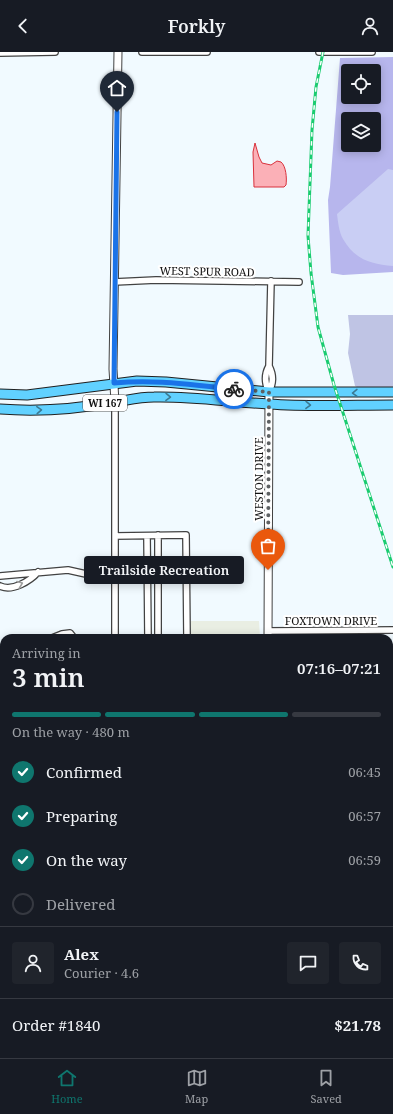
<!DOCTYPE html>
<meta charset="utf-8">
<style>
:root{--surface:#171b24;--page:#20242c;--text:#f1f3f6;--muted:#9ea1a6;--line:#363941;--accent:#0f766e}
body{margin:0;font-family:"Noto Serif",serif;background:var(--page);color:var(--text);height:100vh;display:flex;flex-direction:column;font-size:15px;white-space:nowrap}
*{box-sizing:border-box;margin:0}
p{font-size:13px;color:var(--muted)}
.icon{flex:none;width:22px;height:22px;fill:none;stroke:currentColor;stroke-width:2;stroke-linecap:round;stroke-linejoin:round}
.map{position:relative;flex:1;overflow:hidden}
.drawer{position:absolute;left:0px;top:582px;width:393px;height:424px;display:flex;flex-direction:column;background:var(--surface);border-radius:12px 12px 0 0;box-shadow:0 2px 10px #0003}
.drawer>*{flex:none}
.controls{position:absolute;left:341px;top:12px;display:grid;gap:8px}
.controls a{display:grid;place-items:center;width:40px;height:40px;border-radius:4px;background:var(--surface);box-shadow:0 2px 10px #0003;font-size:20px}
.pin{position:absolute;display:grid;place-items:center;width:34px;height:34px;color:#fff;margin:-41px -17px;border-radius:50% 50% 50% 0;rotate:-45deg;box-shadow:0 0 4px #0007}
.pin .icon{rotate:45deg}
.courier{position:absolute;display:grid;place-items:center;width:40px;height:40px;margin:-20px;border:3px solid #1a73e8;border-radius:50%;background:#fff;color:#222;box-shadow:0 1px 5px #0007}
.bubble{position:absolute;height:28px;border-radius:4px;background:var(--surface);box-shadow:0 2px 10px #0003;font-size:13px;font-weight:600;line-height:28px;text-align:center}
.summary em{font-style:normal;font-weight:600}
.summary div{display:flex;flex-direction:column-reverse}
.summary{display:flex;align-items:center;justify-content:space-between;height:68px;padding:0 12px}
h1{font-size:26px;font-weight:600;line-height:30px}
.bar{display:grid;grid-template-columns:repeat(4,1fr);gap:6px 4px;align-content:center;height:48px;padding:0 12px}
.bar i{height:5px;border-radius:3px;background:var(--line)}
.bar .active{background:var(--accent)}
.bar p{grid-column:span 4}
.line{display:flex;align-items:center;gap:10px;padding:0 12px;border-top:1px solid var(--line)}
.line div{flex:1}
.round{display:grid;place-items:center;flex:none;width:42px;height:42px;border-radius:4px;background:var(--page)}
ol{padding:0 12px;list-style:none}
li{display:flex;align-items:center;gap:12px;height:44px}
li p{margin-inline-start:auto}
li .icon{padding:4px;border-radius:50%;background:var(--accent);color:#fff;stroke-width:4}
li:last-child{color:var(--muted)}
li i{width:22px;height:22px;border:2px solid var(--line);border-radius:50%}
header{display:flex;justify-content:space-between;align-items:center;height:52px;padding:0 12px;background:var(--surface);font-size:18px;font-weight:600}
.menu{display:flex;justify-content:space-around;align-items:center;height:56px;border-top:1px solid var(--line);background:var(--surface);font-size:11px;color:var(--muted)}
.menu a{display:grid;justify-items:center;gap:2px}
.menu .active{color:var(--accent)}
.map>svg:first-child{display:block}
</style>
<header><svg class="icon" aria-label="back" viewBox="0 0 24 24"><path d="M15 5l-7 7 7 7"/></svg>Forkly<svg class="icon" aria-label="person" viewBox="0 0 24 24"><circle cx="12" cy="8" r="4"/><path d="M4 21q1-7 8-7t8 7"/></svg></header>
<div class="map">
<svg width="393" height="1006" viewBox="0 0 393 1006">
<rect width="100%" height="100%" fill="#f1faff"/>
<path fill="#e9eee3" d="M 191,569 L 259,569 L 260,586 L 191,586 Z
M 389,670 L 393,672 L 393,1006 L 123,1006 L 122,1002 L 389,1002 Z"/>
<path fill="#b7b6ed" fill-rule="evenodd" d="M 393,5 L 393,220 L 343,223 L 331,221 L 328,148 L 330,135 L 340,6 ZM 348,19 L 374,19 L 374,45 L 348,45 ZM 348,67 L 374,67 L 374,93 L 348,93 Z"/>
<path fill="#bfc4e4" d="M 348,263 L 393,263 L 393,336 L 359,336 L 355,334 L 348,301 L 350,282 Z"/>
<path fill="#c9cef4" d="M 388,117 L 393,118 L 393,214 C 371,212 355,208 343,187 C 339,180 338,170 337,162 Z"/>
<path fill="#fbb0b7" stroke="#d9313c" d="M 255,91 L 259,105 L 262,111 L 271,113 L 277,109 L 281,110 C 286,114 287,126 286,133 L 284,135 L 254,135 L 253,100 Z
M 393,678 L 393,720 L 389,721 L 389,679 Z"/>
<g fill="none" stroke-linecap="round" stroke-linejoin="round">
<defs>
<path id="minor" d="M 142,0 L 207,0
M 319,0 L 372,0
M 0,1 L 55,0
M 114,230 L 156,228 L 299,230
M 269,314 C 274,324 273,331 269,340
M 269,340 C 265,332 264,323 269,314 L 271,229
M 158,483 L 158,586
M 115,484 L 186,483 L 187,586
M 147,484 L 148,586
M 0,524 L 68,518 L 86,522 L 115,522
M 0,534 C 12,540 30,529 38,520
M 268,579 L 393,578
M 52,586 L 62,582 L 70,581 L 74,586
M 115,586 L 115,350
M 389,649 L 393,649
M 0,661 L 4,661"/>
<path id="tertiary" d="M 115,350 L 113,317 L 118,0
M 268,586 L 269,340
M 267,1002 L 267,1006"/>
<path id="primary" d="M 0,342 L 27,343 L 137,329 L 166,330 L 269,340 L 393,340
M 0,357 C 38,360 77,357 115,350 C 128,348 140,345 154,345 C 192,344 230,350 269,352 C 310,355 352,353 393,353"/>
</defs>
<use href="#minor" stroke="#424242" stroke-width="8"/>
<use href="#tertiary" stroke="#424242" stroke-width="9"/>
<use href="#primary" stroke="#202020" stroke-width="11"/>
<use href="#minor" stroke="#fff" stroke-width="5.5"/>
<use href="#tertiary" stroke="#fff" stroke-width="7"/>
<use href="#primary" stroke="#61d1ff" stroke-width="9"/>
<defs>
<path id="rail" d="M 323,0 L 316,35 L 312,78 L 308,184 L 311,221 L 318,275 L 334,333 L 393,515"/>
</defs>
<use href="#rail" stroke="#1acc70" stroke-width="3"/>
<use href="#rail" stroke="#fff" stroke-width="1.5" stroke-dasharray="4.5" stroke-linecap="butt"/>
</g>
<defs><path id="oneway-chevron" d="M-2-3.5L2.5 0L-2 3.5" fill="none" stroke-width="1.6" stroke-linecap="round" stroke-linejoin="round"/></defs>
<g stroke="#3c7a93">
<use href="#oneway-chevron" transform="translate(355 341) rotate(179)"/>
<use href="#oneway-chevron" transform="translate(168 345) rotate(1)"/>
<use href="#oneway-chevron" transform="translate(308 353) rotate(1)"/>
<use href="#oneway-chevron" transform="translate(39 358) rotate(-3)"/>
</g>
<use stroke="#9f9f9f" href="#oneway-chevron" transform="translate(20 532) rotate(-22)"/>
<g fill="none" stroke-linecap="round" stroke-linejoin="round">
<path stroke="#5e6163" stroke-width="4" stroke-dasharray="0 7.2" d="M 234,337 L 269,340 L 268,518"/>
<path stroke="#1a73e8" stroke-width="5" d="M 117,60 L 114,331 C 156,327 192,333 234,337"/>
</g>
<g text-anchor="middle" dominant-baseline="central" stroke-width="4" stroke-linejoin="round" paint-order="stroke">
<rect fill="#fff" stroke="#575757" stroke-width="1" x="83" y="343" width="44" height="16" rx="3"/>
<g font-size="10" font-weight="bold" fill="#0f0f0f">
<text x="105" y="351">WI 167</text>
</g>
<g font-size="11" fill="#0f0f0f" stroke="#fff">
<text transform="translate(207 219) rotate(1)">WEST SPUR ROAD</text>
<text transform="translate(258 427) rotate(-90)">WESTON DRIVE</text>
<text x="331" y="568">FOXTOWN DRIVE</text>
</g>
</g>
</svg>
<div class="controls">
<a><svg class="icon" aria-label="locate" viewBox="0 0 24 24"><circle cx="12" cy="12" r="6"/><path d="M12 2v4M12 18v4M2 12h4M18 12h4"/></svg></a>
<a><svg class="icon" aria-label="layers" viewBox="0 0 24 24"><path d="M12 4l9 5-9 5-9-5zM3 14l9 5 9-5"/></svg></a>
</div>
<div class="pin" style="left:268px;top:518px;background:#ea580c"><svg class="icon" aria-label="bag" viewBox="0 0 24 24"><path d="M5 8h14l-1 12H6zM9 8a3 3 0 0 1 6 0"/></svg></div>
<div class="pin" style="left:117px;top:60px;background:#1f2937"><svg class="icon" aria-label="home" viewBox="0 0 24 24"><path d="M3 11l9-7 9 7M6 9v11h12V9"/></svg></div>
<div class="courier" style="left:234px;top:337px"><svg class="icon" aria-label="bike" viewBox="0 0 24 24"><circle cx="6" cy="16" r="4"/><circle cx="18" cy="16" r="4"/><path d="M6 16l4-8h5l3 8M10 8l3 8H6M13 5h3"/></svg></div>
<div class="bubble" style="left:84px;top:504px;width:160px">Trailside Recreation</div>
<section class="drawer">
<div class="summary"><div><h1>3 min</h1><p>Arriving in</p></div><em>07:16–07:21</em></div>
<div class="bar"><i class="active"></i><i class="active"></i><i class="active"></i><i></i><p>On the way · 480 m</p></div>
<ol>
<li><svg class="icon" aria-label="check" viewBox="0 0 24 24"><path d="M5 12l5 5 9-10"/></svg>Confirmed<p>06:45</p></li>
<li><svg class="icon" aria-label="check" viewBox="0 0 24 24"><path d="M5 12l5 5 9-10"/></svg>Preparing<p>06:57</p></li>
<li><svg class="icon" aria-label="check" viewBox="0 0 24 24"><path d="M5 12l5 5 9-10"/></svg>On the way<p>06:59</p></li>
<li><i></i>Delivered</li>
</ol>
<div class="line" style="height:72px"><a class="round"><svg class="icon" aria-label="person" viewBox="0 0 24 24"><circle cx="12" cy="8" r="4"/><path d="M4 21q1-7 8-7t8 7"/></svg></a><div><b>Alex</b><p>Courier · 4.6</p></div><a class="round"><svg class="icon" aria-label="chat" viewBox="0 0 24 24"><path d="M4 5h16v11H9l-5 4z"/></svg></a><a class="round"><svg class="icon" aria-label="phone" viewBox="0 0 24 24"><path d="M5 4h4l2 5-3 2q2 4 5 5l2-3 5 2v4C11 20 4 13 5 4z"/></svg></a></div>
<div class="line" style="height:52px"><div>Order #1840</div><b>$21.78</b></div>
</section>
</div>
<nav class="menu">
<a class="active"><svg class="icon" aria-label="home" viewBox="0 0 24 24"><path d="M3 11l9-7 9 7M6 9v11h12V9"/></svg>Home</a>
<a><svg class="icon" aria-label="map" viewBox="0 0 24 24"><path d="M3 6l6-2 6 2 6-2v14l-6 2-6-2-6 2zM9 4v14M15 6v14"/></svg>Map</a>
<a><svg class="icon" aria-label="saved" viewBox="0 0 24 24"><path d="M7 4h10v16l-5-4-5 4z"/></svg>Saved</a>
</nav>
